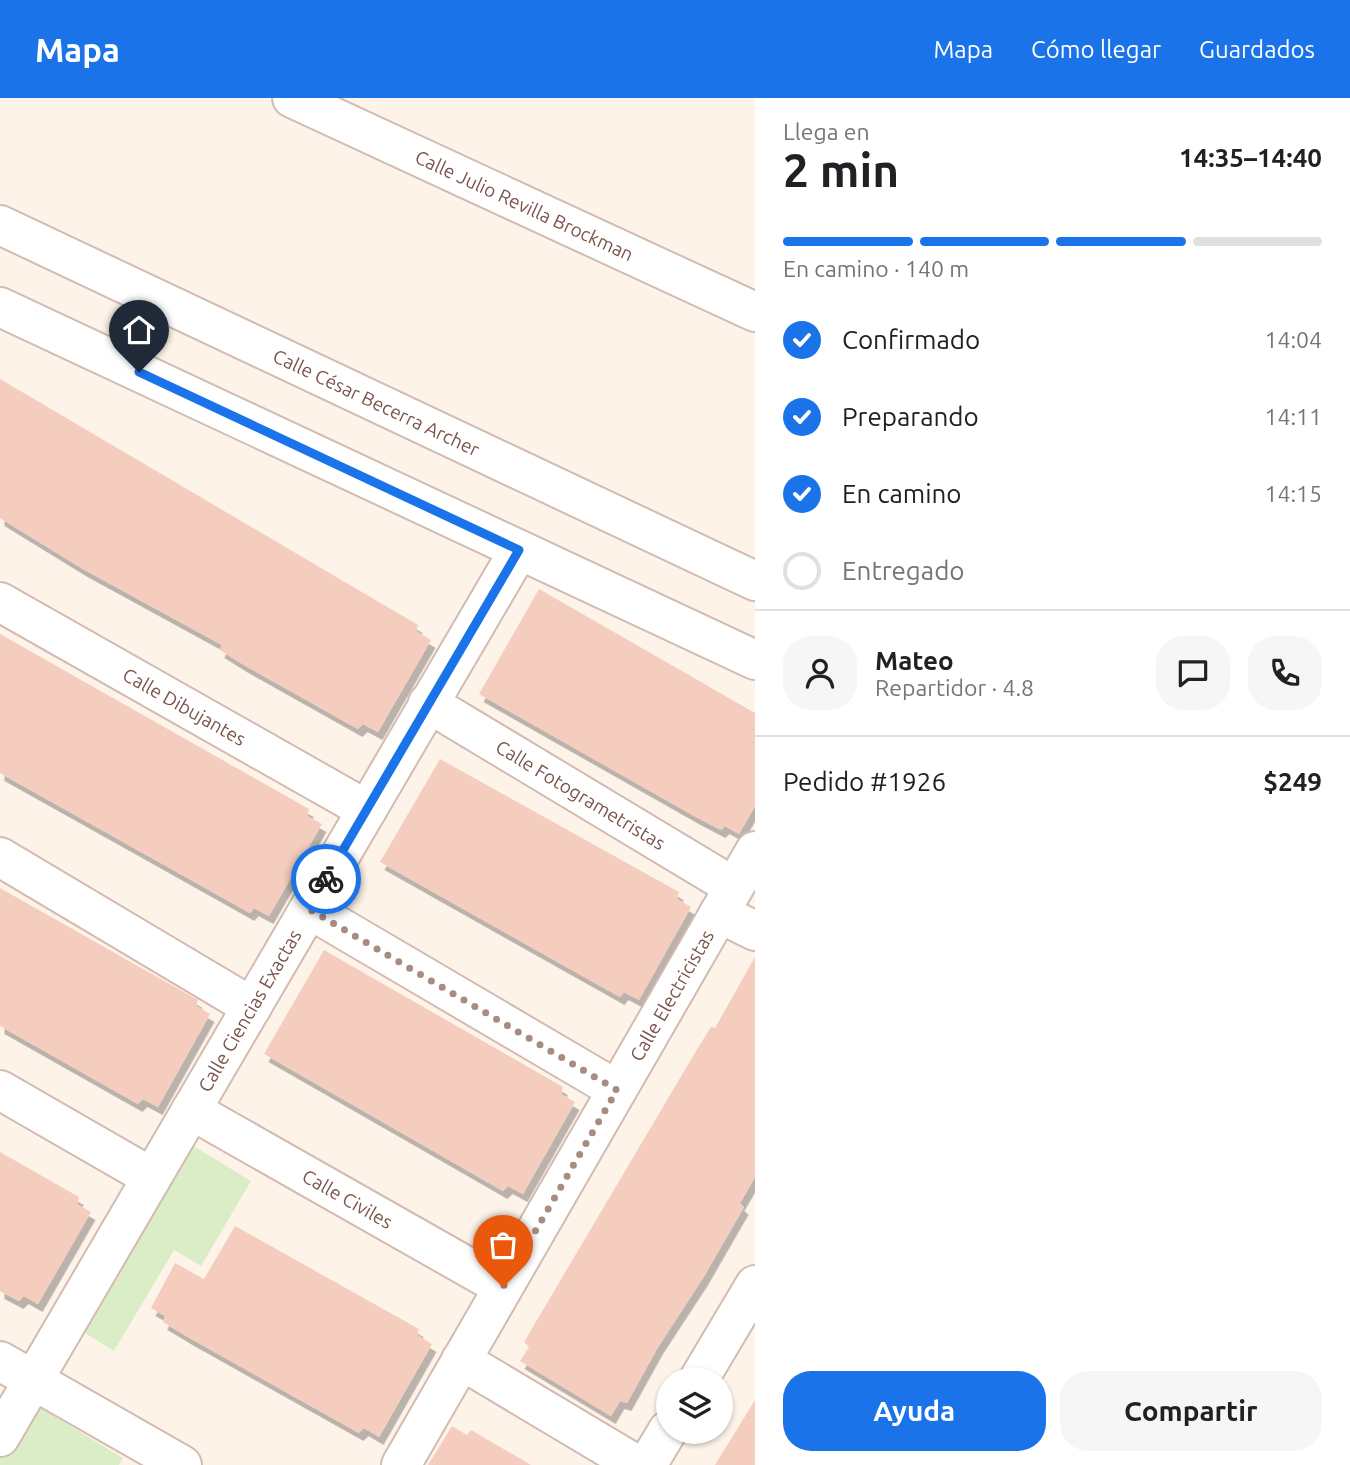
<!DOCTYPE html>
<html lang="es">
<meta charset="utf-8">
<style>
:root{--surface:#fff;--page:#f6f6f6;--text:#202124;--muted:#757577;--line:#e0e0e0;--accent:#1a73e8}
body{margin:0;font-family:Ubuntu,sans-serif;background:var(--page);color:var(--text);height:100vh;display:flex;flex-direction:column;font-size:26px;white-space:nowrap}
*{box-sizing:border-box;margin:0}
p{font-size:23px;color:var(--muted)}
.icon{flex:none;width:38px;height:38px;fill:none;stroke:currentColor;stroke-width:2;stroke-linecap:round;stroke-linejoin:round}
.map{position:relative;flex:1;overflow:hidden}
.sheet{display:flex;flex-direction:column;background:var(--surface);width:595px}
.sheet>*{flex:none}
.buttons{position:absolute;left:656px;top:1269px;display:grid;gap:14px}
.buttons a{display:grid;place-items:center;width:77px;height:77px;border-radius:50%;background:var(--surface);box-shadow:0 2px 5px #0004;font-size:35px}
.pin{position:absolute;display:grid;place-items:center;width:60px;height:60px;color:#fff;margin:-72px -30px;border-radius:50% 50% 50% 0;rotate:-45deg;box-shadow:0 0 7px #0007}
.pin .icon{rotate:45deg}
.courier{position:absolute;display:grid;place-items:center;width:70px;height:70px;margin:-35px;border:5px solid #1a73e8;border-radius:50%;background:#fff;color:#222;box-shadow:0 2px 9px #0007}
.head em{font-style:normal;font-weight:700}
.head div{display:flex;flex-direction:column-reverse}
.head{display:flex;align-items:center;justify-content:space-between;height:119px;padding:0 28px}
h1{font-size:46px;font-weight:700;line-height:52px}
.bar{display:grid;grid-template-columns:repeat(4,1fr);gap:10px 7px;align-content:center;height:84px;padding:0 28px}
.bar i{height:9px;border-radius:5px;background:var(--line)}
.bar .active{background:var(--accent)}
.bar p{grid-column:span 4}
.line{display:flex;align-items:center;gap:18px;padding:0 28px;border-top:2px solid var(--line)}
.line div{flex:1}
.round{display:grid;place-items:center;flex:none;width:74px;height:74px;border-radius:28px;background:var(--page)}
ol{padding:0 28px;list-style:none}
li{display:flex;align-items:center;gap:21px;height:77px}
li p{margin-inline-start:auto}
li .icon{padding:7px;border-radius:50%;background:var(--accent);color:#fff;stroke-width:4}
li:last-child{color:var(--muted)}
li i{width:38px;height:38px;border:4px solid var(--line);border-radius:50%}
.primary-button{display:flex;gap:14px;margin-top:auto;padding:14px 28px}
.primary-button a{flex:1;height:80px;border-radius:28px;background:var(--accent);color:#fff;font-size:28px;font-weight:700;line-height:80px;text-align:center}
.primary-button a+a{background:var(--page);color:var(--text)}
header{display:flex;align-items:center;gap:42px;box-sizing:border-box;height:98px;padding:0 35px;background:var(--accent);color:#fff}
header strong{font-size:33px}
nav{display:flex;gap:38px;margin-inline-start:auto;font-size:24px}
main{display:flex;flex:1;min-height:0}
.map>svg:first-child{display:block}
</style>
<header>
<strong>Mapa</strong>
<nav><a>Mapa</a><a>Cómo llegar</a><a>Guardados</a></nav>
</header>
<main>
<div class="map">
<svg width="755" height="1367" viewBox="0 0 755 1367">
<defs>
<filter id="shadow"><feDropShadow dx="4.5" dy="8" stdDeviation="0" flood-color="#0004"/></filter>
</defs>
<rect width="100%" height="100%" fill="#fdf3e9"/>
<path fill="#dbedc6" d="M 190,1046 L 251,1083 L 201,1168 L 174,1152 L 114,1253 L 80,1232 Z
M 29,1303 L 123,1360 L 119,1367 L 0,1367 L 0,1357 Z"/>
<path fill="#f4cdbf" filter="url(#shadow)" d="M 0,281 L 418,527 L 416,533 L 431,542 L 378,634 L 363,626 L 358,631 L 244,567 L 220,552 L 222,547 L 83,471 L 0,420 Z
M 539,491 L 755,615 L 755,708 L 739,736 L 725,728 L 721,732 L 696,719 L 479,596 Z
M 0,536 L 309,711 L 307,718 L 322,726 L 269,818 L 254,810 L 250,815 L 0,675 Z
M 440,661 L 679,794 L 677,801 L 691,809 L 639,902 L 624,894 L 620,899 L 380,764 Z
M 0,790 L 198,902 L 196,908 L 210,916 L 158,1009 L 143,1001 L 138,1006 L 0,928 Z
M 324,852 L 563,989 L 561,996 L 575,1004 L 523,1096 L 508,1088 L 503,1093 L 264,956 Z
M 755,859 L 755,1079 L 740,1105 L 744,1109 L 703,1180 L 658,1249 L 627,1305 L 620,1303 L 611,1318 L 520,1263 L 529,1249 L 524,1244 L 696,953 L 711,929 L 715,930 Z
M 0,1054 L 79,1099 L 77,1106 L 91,1114 L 38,1206 L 24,1198 L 19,1203 L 0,1193 Z
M 235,1128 L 419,1231 L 417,1237 L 432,1246 L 379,1339 L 364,1330 L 359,1335 L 188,1239 L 163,1224 L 165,1218 L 151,1210 L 175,1165 L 204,1181 Z
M 755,1302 L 755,1367 L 715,1367 Z
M 452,1328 L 467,1337 L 471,1332 L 531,1367 L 428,1367 Z"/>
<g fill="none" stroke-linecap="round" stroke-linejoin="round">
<defs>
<g id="minor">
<path id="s1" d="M 292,0 L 755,214"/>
<path id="s2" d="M 0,127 L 755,483"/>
<path id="s3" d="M 0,504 L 367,712"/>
<path id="s4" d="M 428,605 L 734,789"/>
<path d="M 0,759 L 252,909"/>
<path d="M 309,811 L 617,992"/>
<path d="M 719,815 L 755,833"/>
<path d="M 0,992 L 151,1079"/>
<path id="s5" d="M 191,1012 L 503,1189"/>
<path d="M 461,1262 L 637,1367"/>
<path d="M 0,1263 L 182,1367"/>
<path d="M 699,1281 L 755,1187"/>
<path id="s6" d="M 0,1339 L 519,452"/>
<path id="s7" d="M 401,1367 L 755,753"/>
<path d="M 647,1367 L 668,1332"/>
</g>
<path id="tertiary" d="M 0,209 L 755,562"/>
</defs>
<use href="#minor" stroke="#d3bbb0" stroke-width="42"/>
<use href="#tertiary" stroke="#d3bbb0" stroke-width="42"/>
<use href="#minor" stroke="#fff" stroke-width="38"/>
<use href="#tertiary" stroke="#fff" stroke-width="38"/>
</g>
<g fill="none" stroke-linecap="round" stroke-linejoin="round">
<path stroke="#a88c82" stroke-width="7" stroke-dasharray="0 12.6" d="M 326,781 L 309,811 L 617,992 L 503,1189"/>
<path stroke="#1a73e8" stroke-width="9" d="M 139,274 L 519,452 L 326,781"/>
</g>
<g text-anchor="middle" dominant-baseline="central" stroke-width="5" stroke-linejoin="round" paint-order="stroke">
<g font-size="19" fill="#7a554b" stroke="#fff7f1">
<text stroke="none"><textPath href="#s1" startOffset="256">Calle Julio Revilla Brockman</textPath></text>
<text stroke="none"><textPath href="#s2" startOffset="416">Calle César Becerra Archer</textPath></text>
<text stroke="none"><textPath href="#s3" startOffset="212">Calle Dibujantes</textPath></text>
<text stroke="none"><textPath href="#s4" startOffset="178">Calle Fotogrametristas</textPath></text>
<text stroke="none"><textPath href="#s7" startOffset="542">Calle Electricistas</textPath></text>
<text stroke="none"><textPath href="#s6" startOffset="494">Calle Ciencias Exactas</textPath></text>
<text stroke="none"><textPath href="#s5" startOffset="180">Calle Civiles</textPath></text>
</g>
</g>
</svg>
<div class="buttons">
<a><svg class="icon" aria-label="layers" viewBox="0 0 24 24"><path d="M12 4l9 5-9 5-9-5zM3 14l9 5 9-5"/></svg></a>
</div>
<div class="pin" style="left:503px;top:1189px;background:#ea580c"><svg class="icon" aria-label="bag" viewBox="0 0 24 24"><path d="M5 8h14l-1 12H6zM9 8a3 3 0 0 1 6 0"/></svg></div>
<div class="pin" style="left:139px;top:274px;background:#1f2937"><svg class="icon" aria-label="home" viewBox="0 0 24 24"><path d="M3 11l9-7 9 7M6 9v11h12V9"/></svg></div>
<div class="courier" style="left:326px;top:781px"><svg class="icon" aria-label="bike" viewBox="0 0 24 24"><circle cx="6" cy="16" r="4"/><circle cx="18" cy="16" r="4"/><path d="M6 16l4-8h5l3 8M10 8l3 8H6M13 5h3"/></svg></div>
</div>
<section class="sheet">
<div class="head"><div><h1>2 min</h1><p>Llega en</p></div><em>14:35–14:40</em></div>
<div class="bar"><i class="active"></i><i class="active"></i><i class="active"></i><i></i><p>En camino · 140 m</p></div>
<ol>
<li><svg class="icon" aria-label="check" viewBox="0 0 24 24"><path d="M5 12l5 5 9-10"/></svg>Confirmado<p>14:04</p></li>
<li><svg class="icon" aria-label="check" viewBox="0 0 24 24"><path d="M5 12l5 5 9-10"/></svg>Preparando<p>14:11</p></li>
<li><svg class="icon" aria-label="check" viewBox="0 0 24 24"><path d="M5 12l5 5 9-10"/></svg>En camino<p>14:15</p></li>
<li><i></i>Entregado</li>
</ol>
<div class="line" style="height:126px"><a class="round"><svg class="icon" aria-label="person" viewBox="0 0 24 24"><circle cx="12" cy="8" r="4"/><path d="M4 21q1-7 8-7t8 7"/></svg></a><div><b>Mateo</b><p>Repartidor · 4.8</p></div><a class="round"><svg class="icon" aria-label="chat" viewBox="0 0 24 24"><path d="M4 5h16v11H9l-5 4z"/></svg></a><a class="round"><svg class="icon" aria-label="phone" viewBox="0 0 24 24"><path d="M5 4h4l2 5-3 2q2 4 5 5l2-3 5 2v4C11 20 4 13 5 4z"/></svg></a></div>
<div class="line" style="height:91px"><div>Pedido #1926</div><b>$249</b></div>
<div class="primary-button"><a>Ayuda</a><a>Compartir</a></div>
</section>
</main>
